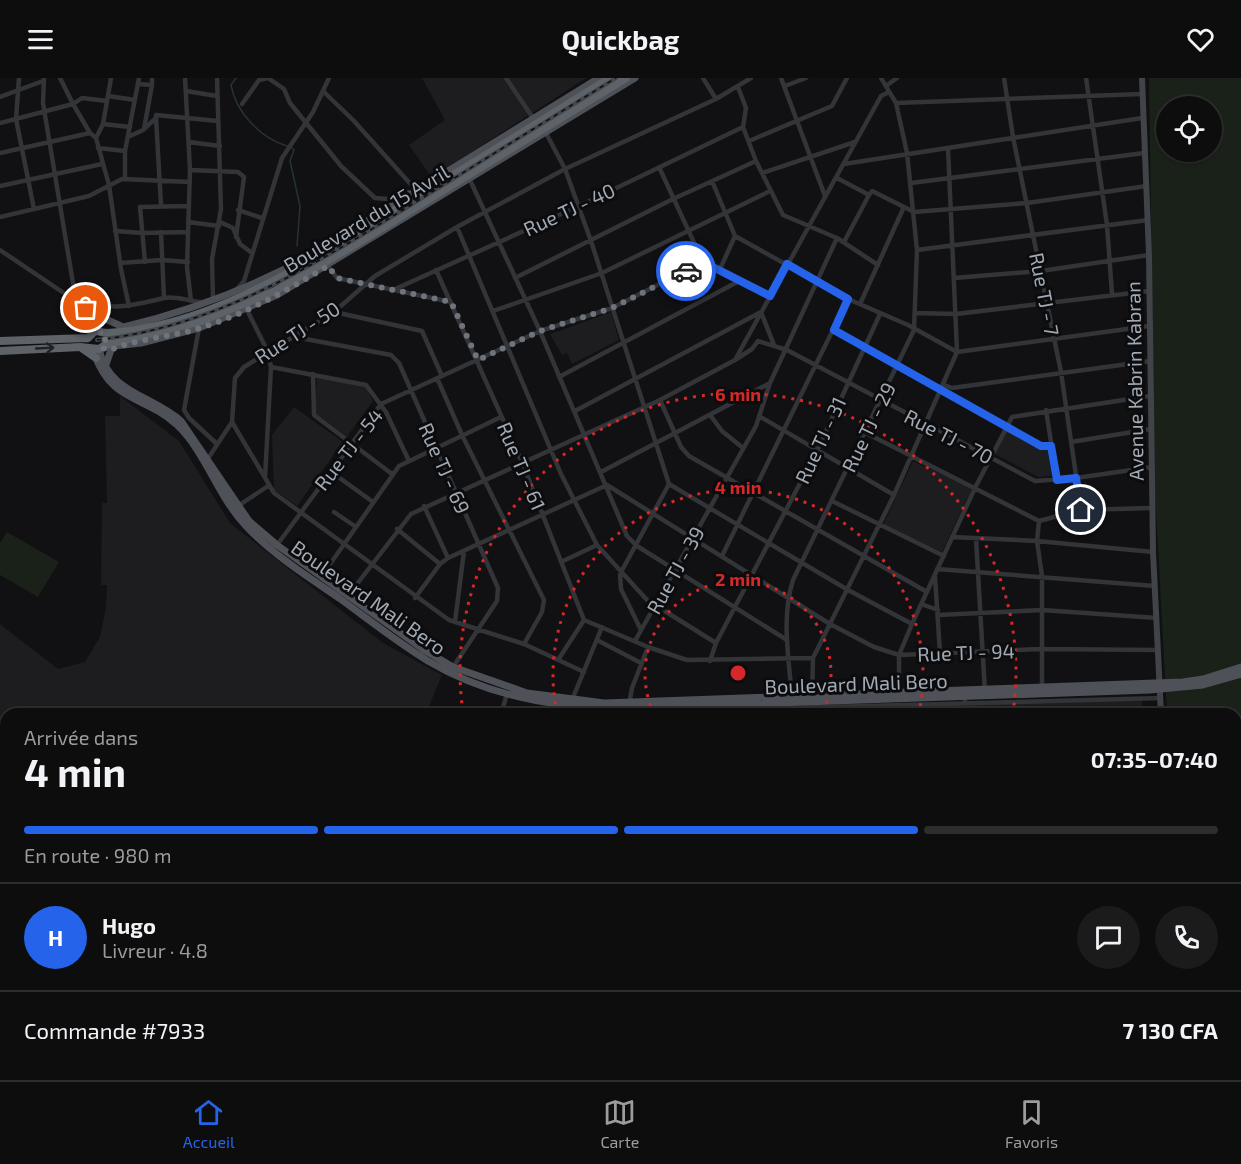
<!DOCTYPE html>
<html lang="fr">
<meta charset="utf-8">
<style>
:root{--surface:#0d0d0e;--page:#1b1b1c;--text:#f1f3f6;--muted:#9a9c9e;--line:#2d2d2e;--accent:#2563eb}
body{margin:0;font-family:"Exo 2",sans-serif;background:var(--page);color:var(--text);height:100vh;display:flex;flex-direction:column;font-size:22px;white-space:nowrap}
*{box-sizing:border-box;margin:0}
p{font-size:20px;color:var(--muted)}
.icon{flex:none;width:33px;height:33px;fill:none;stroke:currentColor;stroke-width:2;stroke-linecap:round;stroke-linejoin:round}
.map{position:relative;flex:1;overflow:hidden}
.sheet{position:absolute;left:0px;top:630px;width:1242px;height:372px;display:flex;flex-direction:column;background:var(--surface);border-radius:18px 18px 0 0;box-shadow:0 2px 4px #0004,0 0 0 2px var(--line)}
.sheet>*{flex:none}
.controls{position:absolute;left:1156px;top:18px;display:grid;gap:12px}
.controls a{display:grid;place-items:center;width:66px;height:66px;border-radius:50%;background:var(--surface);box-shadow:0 2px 4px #0004,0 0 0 2px var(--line);font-size:30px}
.pin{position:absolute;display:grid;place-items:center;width:51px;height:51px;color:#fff;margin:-26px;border:3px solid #fff;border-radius:50%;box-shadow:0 2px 6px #0007}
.courier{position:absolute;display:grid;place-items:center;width:60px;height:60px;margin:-30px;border:4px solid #2563eb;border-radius:50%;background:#fff;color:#222;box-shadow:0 2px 8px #0007}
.overview em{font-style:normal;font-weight:700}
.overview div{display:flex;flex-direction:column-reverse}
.overview{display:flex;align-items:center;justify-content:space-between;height:102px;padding:0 24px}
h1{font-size:39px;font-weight:700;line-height:45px}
.bar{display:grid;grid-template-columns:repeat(4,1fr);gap:9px 6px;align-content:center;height:72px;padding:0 24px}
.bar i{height:8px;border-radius:4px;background:var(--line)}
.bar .selected{background:var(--accent)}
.bar p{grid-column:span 4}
.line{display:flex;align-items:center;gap:15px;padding:0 24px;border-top:2px solid var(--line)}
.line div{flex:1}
.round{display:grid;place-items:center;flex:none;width:63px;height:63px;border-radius:32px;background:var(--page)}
header{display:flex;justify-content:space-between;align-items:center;height:78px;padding:0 24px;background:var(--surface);font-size:27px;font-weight:700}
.tabs{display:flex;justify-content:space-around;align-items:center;height:84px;border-top:2px solid var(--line);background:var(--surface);font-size:16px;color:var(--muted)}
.tabs a{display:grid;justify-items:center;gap:3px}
.tabs .selected{color:var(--accent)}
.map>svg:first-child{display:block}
</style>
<header><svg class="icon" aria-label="menu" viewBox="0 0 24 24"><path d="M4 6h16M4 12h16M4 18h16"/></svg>Quickbag<svg class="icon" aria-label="heart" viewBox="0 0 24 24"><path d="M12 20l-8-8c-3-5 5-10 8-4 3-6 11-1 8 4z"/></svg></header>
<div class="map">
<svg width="1241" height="1002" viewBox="0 0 1241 1002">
<rect width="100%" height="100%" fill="#111113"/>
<path fill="#1d1d20" d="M 422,0 L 586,0 L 432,100 L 409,67 L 445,42 Z
M 611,234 L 619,262 L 572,286 L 567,275 L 562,277 L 550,256 Z
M 317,299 L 365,307 L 373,323 L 347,359 L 315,335 Z
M 120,318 L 179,363 L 230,445 L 383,565 L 442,597 L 427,633 L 434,636 L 6,636 L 6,996 L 905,996 L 912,1002 L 0,1002 L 0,546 L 58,591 L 85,584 L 100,559 L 106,529 L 107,507 L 101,507 L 102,425 L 107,425 L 105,338 L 120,338 Z
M 294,329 L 343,364 L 297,428 L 274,412 L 272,357 Z
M 1006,348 L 1047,369 L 1052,398 L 1038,399 L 993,375 Z
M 913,383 L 972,410 L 942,474 L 883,447 Z
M 1142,622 L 1142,636 L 967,636 L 967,626 Z
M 961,628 L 961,636 L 760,636 L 760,635 Z"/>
<path fill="#192119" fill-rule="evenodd" d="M 1149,0 L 1241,0 L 1241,1002 L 1176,1002 L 1176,996 L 1236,996 L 1236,636 L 1167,636 L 1155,413 ZM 1167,28 L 1212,28 L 1212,74 L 1167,74 Z
M 7,454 L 59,484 L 38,519 L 0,497 L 0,465 Z"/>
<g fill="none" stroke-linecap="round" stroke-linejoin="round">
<path stroke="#273237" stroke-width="1.5" d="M 236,0 L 231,7 C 236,35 261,60 287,68
M 292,70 L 294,72 L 290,83 L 300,128 L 297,168"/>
<path stroke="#323438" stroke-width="4.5" d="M 19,0 L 16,41 L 34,131
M 44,0 L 43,25 L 76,223
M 60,0 L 73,26 L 82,20 L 107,23
M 111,0 L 103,46 L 96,60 L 109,107 L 121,191 L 129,228
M 185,0 L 190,92 L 187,189 L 191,223
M 268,0 L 284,11 L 290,25 L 341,88 L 375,120 L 387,121 L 408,114
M 506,0 L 533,40
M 703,0 L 716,21
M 781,0 L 825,118
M 1004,0 L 1013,59 L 1061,294 L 1081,432
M 1086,0 L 1107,147 L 1112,216
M 138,6 L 152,7 L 152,0
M 785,8 L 806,0
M 886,8 L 897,0
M 738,9 L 746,30 L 743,49 L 756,83 L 783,137 L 837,160 L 878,187
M 186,13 L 217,18
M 324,14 L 354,43 L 415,111
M 108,18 L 135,22
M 0,19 L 43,3
M 896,25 L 1142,16
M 242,26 L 259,2 L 268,0
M 156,40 L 161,127
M 0,45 L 73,26 L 90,55 L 96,60
M 103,46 L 130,49
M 144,51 L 152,7
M 546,55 L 565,91 L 591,163 L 669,406
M 128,59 L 143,52 L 156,40 L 156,37 L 218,43
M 749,63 L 832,28 L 847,0
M 189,64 L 220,68
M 98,70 L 125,73
M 0,75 L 90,55
M 844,86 L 1142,40
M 659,89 L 703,184 L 770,218
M 190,92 L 238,94 L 244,99 L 236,159
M 762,95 L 855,64
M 837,100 L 869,117
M 125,101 L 125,73 L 139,0
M 470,102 L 540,253 L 627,458 L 637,468 L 787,562
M 712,103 L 735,158 L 720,191
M 911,105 L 1144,75
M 0,108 L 102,86
M 869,117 L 872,113 L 914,134 L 1027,125 L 1147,108
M 238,132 L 262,140
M 0,139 L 89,118 L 122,101 L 190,104
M 188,144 L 219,148
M 220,144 L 233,150 L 240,166 L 252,175
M 457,149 L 561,396 L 597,467 L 647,522 L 716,565
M 115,153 L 143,155 L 188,154
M 161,154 L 164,220
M 735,158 L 848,221 L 908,247 L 957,274
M 844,164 L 869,117
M 0,172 L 89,232 L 96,241 L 98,253
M 917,172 L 1148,142
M 145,184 L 140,129 L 189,128
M 120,185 L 162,182 L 188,184
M 328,188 L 337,200 L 451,224
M 436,192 L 522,384 L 584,542 L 558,582
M 515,200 L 673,121 L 756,83
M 954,200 L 1041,193 L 1149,177
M 238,210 L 244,203 L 282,80 L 313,34 L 329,0
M 393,212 L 579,128 L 743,49
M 75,220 C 108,234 132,228 164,220 C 176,217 190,224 202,224
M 213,221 L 212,181 L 221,131 L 217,0
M 860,226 L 903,131
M 247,232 L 268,274 L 271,289 L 265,400
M 493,233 L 602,195 L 770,113
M 334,234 L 422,253 L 442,298
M 92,235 L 94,253
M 916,235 L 956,236 L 1149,213
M 199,250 L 184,332 L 189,340 L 217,366
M 833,252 L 1041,368 L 1051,368
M 295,259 L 391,277 L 399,285 L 498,510 L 497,523 L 453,589
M 957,274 L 1149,248
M 736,280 L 881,18 L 889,14
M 271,289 L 366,307 L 386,334 L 408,381
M 313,296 L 314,337 L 392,396
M 559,299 L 741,202
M 437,300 L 462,357 L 544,522 L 542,534 L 524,566
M 944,307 L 952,310 L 1150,283
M 660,322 L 681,369 L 689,378 L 927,514
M 1046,332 L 1057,402
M 575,333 L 761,234 L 774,267
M 710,337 L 722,353 L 743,370
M 759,338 L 894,417
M 866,355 L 1039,443 L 1081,432 L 1152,430
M 1071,364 L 1151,351
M 207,382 L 232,344
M 330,393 L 373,424
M 601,394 L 770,305
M 669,406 L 848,512 L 912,546
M 607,407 L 830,546 L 874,569 L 899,577 L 1042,571 L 1158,572
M 832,423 L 944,478
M 238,428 L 268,408
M 424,428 L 448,480
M 334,434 L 356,449
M 1039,443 L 1037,463 L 1042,498 L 1042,610
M 397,451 L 440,486
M 952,459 L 1037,463 L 1153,474
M 976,461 L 985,614
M 277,467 L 381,326 L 540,253 L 612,230 L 703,184
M 722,478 L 848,221
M 563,483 L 597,467
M 937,491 L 1155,508
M 321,499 L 399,388 L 501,339
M 935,499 L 940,575
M 347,519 L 411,436 L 660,322 L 735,282 L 752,271 L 758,263 L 787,272 L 1035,403 L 1076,400 L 1152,389
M 415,520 L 440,486 L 448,480 L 607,407
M 921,526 L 938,532
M 938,537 L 1042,532 L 1157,540
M 584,542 L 648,569 L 687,582 L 813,580
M 455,544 L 464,473
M 641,552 L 621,511 L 620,496 L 669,406
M 597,562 L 641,585
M 635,563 L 756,348 L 770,305 L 837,160
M 710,583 L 716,565 L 817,373 L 880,236
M 584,594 L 524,566 L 449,542 L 274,415 L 232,344 L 235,300 L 244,289 L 334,234 L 375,198 L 457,149 L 565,91 L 716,21 L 751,0
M 899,613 L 899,577 L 912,546 L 975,410 L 1012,339 L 1150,318
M 812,618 L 813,580 L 894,417 L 957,274 L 948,70
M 792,620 C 789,581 781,539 793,502 L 914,252 L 917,172 L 907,75 L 896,25 L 881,0
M 572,622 L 602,549
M 629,626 L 632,610 L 648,569
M 501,636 L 507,616
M 756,636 L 756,631 L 1161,620
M 965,636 L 965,621
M 908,996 L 916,1002
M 944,996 L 951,1002
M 989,996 L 997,1002
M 1046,996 L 1052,1001
M 1084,996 L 1084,1002
M 1129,996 L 1130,1002
M 1164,996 L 1164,1002
M 1054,999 L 1077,996"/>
<path stroke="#404348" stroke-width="6" d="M 1142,0 L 1149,177 L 1153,474 L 1161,636
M 968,1002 L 972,996"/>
<path stroke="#4e5157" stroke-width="7" d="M 92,235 L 121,248
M 120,250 C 191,233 256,209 320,172 L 599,0
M 106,269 L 141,265 L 199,250 L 277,217 L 635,0
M 99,271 C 108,315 152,317 181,343 L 249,443 L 277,467 L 424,572 L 453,589 L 527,615 L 604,625 L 1183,604 L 1203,601 L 1241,589
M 94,275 C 112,326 143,316 177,347 C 205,373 218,419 246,448 C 272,476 307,498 339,520 C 368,541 397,564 428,583 C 489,619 560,631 629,630 L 1150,612 L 1203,607 L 1241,596
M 105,289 L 111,272"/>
<path stroke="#5e6269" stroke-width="8" d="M 88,260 L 95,253 C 100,253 103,255 107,255 C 209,250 309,184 393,133 C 466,90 538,45 610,0
M 0,263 L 88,260
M 83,271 L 96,280
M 0,273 L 80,269 L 99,271 L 105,267 L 201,243 L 275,213 L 351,169 L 626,0"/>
<defs>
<path id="rail" d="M 97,262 C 218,248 310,189 411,127 C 479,85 547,42 616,0"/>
</defs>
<use href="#rail" stroke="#45484d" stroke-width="4"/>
<use href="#rail" stroke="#0c0c0e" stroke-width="1.5" stroke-dasharray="4.5" stroke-linecap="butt"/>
</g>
<defs><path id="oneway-shaft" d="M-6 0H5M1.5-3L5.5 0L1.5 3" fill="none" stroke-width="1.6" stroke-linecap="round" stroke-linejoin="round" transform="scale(1.5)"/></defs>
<use stroke="#202225" href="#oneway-shaft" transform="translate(45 270) rotate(-3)"/>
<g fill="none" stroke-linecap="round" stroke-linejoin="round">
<path stroke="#6f747c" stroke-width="6" stroke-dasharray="0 10.8" d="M 86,230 L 92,235 L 94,253 L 102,254 L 106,259 L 102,270 L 111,272 C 130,262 176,258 200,250 C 246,236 287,212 328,188 L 337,200 L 451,224 L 478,282 L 540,253 L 612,230 L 686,193"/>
<path stroke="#2563eb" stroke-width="8" d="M 686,193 L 703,184 L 770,218 L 787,186 L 848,221 L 834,252 L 1041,368 L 1051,368 L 1057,402 L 1076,400 L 1081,432"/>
</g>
<g fill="none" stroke="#d62828" stroke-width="3" stroke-dasharray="3 6">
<path d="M654 636A93 93 0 1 1 822 636"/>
<path d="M557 635A185 185 0 1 1 919 635"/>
<path d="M463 634A278 278 0 1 1 1013 634"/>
</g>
<g text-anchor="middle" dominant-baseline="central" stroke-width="6" stroke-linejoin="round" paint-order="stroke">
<g font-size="20" fill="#a1aab4" stroke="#0c0c0e">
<text transform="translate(569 131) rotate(-25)">Rue TJ - 40</text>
<text transform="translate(366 140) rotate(-31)">Boulevard du 15 Avril</text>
<text transform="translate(1045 216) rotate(79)">Rue TJ - 7</text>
<text transform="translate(297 254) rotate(-33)">Rue TJ - 50</text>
<text transform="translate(1134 303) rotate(-91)">Avenue Kabrin Kabran</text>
<text transform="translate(868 349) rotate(-64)">Rue TJ - 29</text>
<text transform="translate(949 358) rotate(27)">Rue TJ - 70</text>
<text transform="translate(820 362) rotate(-65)">Rue TJ - 31</text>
<text transform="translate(348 371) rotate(-52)">Rue TJ - 54</text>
<text transform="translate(522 388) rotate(67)">Rue TJ - 61</text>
<text transform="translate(445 390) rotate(66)">Rue TJ - 69</text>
<text transform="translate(675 492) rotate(-61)">Rue TJ - 39</text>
<text transform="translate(369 519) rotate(35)">Boulevard Mali Bero</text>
<text transform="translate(966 574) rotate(-2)">Rue TJ - 94</text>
<text transform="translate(856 605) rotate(-2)">Boulevard Mali Bero</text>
</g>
</g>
<circle cx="738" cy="595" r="9" fill="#d62828" stroke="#0c0c0e" stroke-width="3"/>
<g font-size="18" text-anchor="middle" font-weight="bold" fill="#d62828" stroke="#0c0c0e" stroke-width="6" stroke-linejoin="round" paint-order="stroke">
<text x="738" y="323">6 min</text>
<text x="738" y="416">4 min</text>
<text x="738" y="508">2 min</text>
</g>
</svg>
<div class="controls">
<a><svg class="icon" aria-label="locate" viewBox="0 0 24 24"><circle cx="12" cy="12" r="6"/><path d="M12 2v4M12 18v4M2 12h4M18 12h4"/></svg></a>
</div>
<div class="pin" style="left:86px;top:230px;background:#ea580c"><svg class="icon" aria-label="bag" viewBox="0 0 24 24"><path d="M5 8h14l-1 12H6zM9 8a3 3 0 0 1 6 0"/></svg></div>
<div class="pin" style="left:1081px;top:432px;background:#1f2937"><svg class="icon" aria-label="home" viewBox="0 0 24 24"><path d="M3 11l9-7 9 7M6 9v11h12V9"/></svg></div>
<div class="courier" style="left:686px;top:193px"><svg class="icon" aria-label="car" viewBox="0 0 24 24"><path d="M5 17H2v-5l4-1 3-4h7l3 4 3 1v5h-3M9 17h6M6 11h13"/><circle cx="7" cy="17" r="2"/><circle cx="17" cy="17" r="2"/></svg></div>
<section class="sheet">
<div class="overview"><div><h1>4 min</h1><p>Arrivée dans</p></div><em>07:35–07:40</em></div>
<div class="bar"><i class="selected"></i><i class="selected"></i><i class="selected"></i><i></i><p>En route · 980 m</p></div>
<div class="line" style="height:108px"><b class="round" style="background:var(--accent);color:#fff">H</b><div><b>Hugo</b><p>Livreur · 4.8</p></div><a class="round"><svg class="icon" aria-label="chat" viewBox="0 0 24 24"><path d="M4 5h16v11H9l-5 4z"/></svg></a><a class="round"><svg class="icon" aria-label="phone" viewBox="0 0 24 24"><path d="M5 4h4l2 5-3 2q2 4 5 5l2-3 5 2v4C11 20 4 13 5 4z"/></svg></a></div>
<div class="line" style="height:78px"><div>Commande #7933</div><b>7 130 CFA</b></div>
</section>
</div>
<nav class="tabs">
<a class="selected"><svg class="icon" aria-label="home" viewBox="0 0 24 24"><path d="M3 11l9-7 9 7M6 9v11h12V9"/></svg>Accueil</a>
<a><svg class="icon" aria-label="map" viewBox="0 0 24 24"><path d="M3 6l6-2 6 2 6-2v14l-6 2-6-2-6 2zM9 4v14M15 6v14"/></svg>Carte</a>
<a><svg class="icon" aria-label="saved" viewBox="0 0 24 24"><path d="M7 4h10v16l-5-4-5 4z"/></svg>Favoris</a>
</nav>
